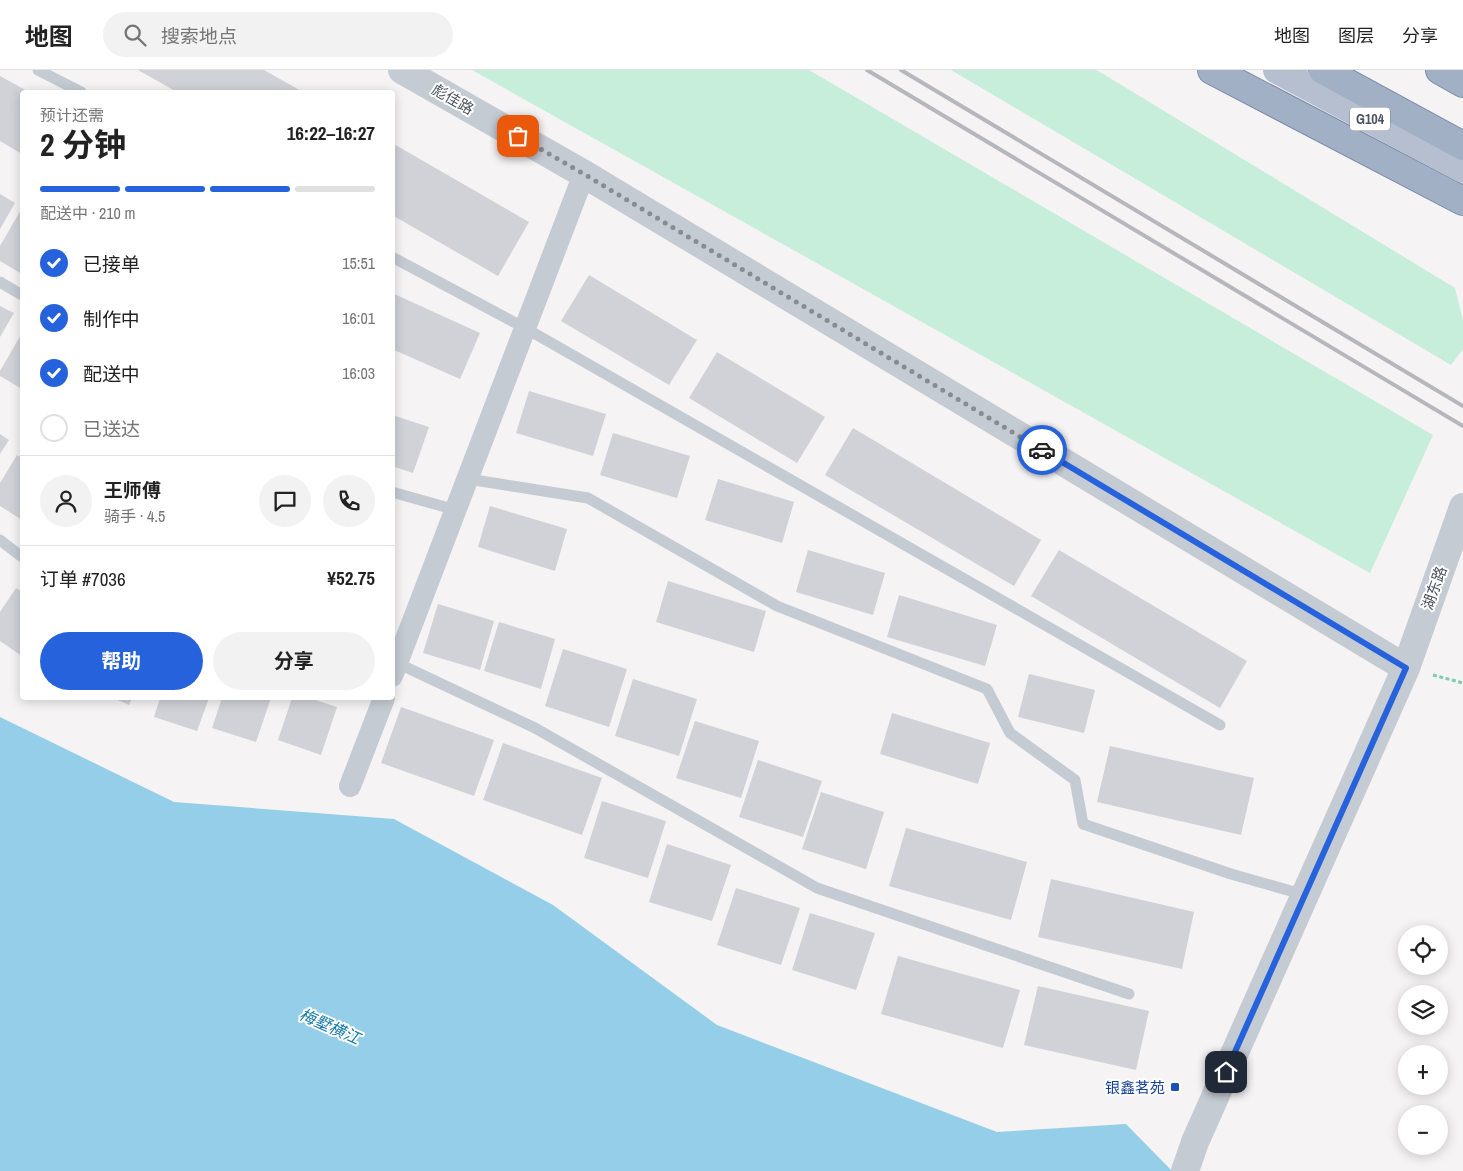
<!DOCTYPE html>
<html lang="zh">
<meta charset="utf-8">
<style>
:root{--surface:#fff;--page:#f2f2f2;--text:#222;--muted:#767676;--line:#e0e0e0;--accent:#2662db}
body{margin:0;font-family:"Archivo Narrow","Noto Sans SC",sans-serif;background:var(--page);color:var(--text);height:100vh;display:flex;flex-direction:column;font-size:19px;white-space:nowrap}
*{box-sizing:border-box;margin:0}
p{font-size:16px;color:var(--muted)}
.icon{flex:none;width:28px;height:28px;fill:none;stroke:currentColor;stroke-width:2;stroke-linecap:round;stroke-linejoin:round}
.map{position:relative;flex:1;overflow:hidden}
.sheet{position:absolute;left:20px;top:20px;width:375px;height:610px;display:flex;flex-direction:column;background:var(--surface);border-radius:5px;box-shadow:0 2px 12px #0003}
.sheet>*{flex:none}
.fabs{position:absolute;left:1398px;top:855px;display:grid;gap:10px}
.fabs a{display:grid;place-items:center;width:50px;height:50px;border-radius:50%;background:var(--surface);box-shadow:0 2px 12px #0003;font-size:25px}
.pin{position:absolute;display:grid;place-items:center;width:42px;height:42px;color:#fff;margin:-21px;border-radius:10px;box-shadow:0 2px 8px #0006}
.courier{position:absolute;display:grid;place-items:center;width:50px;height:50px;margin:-25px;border:4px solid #2662db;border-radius:50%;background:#fff;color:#222;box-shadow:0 1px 6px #0007}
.summary em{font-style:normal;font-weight:700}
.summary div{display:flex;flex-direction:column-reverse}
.summary{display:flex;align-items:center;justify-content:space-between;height:85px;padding:0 20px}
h1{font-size:32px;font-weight:700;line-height:38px}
.bar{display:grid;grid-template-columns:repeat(4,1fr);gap:8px 5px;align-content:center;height:60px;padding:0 20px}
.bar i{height:6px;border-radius:4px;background:var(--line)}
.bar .selected{background:var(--accent)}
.bar p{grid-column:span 4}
.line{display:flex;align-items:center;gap:12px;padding:0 20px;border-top:1px solid var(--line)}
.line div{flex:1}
.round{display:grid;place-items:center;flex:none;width:52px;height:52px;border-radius:26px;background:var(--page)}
ol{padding:0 20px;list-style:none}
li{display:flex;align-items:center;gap:15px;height:55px}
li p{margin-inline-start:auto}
li .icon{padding:5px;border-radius:50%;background:var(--accent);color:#fff;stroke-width:4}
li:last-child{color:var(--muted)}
li i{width:28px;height:28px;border:2px solid var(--line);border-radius:50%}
.button{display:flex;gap:10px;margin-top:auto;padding:10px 20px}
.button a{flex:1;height:58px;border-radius:30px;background:var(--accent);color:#fff;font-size:20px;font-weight:700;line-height:58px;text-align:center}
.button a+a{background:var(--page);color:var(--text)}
header{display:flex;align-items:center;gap:30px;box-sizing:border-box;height:70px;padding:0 25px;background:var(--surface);border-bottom:1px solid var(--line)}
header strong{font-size:24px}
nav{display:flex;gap:28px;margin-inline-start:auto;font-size:18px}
.search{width:350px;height:45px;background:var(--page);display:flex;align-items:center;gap:12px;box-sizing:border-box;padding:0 18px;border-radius:28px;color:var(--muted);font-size:19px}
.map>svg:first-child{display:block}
</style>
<header>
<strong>地图</strong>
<div class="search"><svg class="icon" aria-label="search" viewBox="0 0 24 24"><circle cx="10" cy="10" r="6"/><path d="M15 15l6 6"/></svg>搜索地点</div>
<nav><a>地图</a><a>图层</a><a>分享</a></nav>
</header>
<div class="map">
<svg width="1463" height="1101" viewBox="0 0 1463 1101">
<rect width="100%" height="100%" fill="#f5f3f3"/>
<path fill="#c6eeda" d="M 472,0 L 809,0 L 1433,365 L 1370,503 Z
M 951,0 L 1096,0 L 1100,2 L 1455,218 L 1463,251 L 1463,279 L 1451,295 Z"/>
<path fill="#95cee8" d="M 0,647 L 174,732 L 394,749 L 553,835 L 717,955 L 997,1062 L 1126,1054 L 1172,1101 L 0,1101 Z"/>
<path fill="#d0d2d7" d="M 138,0 L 264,0 L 303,22 L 177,22 Z
M 0,6 L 29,22 L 22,22 L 22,84 L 0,71 Z
M 392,73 L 529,152 L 498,206 L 392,145 Z
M 0,124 L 15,133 L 0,159 Z
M 22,138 L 22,204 L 0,191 L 0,176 Z
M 589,205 L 697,270 L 669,315 L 561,251 Z
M 392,223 L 480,263 L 460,309 L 392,279 Z
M 0,236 L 14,243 L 0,267 Z
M 22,263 L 22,319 L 0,306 L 0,301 Z
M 717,282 L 825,347 L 797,393 L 689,328 Z
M 529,321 L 606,344 L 593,386 L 516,363 Z
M 392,345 L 429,357 L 413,403 L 392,396 Z
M 853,358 L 1041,470 L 1014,516 L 825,405 Z
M 613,363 L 690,386 L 677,428 L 600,405 Z
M 0,364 L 9,370 L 0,384 Z
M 17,385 L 22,388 L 22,450 L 0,436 L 0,413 Z
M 718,409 L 794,432 L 782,473 L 705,450 Z
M 490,436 L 567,459 L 555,501 L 478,477 Z
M 808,480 L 885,503 L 873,545 L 796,522 Z
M 1059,480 L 1247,591 L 1220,638 L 1031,526 Z
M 668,511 L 766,541 L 754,582 L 656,552 Z
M 16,518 L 22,522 L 22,586 L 0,571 L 0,542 Z
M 899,525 L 997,555 L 985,596 L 887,567 Z
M 438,534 L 494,551 L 480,600 L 423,583 Z
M 499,552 L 555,569 L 541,619 L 484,601 Z
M 563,579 L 627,599 L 609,657 L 545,636 Z
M 1029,604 L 1095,620 L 1084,663 L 1018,647 Z
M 633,609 L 697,629 L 679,686 L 615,666 Z
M 113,628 L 132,628 L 129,635 Z
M 160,628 L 209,628 L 197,661 L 154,647 Z
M 222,628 L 271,628 L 256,672 L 212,658 Z
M 292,628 L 309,628 L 337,637 L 321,685 L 278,670 Z
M 401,637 L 494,670 L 474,726 L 381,693 Z
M 892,643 L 990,673 L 978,714 L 880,684 Z
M 695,651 L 759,671 L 741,728 L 676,708 Z
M 503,673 L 602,708 L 582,765 L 483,730 Z
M 1110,676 L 1254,708 L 1241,765 L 1097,732 Z
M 758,690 L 822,711 L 803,767 L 739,747 Z
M 821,722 L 884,742 L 866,799 L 802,779 Z
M 602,731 L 666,751 L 648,808 L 584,788 Z
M 906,758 L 1027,792 L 1011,850 L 889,816 Z
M 667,774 L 731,795 L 712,851 L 649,832 Z
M 1051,809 L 1194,842 L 1182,899 L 1038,867 Z
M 736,818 L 800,838 L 781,895 L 717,875 Z
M 810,843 L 875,863 L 856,920 L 792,900 Z
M 898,886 L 1020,920 L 1003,978 L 881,944 Z
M 1038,916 L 1149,941 L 1136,1000 L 1024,975 Z"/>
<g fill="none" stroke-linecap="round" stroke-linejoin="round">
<defs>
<path id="trunk" d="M 1212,0 L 1463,131
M 1323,0 L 1463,76
M 1440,0 L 1463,13"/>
</defs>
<use href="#trunk" stroke="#798baa" stroke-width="30"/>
<path stroke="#7fcbae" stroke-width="3" stroke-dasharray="4 2.5" stroke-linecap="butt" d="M 1433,605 L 1463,613"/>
<path stroke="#c5cbd3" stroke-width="11" d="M 38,0 L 81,22
M 392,187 L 525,258 L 1220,655
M 0,212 L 22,225
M 468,409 L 588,428 L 777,536 L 987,619 L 1010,663 L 1075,710 L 1083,754 L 1231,804 L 1305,825
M 392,422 L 456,440
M 0,470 L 22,487
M 397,593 L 535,658 L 817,818 L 1129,924"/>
<path stroke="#c5cbd3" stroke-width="22" d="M 392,606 L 584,104
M 350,716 L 384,628"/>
<path stroke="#c5cbd3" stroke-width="28" d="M 402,0 L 584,104 L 1406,598
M 1185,1101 L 1195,1072 L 1406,598 L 1463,437"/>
<path stroke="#b5bfcf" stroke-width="28" d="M 1277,0 L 1463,99"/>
<use href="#trunk" stroke="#a2b0c6" stroke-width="28"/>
<path stroke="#b5b7bc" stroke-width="4" d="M 867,0 L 1463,356
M 901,0 L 1463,336"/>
</g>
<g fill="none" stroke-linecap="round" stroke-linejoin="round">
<path stroke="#868c93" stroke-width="5" stroke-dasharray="0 9" d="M 518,66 L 584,104 L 1042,380"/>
<path stroke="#2662db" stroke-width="6" d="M 1042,380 L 1406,598 L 1226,1002"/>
</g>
<rect fill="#1a4fb4" stroke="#fff" stroke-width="2" x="1170" y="1012" width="10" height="10" rx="2.5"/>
<g text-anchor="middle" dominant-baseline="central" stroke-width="4" stroke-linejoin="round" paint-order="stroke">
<rect fill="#fff" stroke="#81878f" stroke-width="1" x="1350" y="37.5" width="40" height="23" rx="4"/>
<g font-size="14" font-weight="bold" fill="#4b545f">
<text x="1370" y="49">G104</text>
</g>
<g font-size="15" fill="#4b545f" stroke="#fff">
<text transform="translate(453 29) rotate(30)">彪佳路</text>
<text transform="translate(1434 518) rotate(-70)">湖东路</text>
</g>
<g font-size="15" fill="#164399" stroke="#fff" text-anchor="end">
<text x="1165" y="1017">银鑫茗苑</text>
</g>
<g font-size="16" font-style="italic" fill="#157aa9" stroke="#fff">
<text transform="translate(330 956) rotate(24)">梅墅横江</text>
</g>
</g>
</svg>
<div class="fabs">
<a><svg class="icon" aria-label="locate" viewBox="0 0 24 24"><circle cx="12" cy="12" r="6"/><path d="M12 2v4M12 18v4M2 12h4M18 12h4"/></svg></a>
<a><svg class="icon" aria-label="layers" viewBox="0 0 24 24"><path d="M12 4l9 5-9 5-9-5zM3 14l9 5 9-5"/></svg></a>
<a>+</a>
<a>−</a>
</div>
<div class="pin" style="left:518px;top:66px;background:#ea580c"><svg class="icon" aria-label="bag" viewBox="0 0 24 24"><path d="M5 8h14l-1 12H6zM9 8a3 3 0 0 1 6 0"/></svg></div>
<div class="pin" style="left:1226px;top:1002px;background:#1f2937"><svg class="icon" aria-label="home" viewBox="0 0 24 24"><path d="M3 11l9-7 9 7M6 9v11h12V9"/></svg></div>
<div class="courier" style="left:1042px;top:380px"><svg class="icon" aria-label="car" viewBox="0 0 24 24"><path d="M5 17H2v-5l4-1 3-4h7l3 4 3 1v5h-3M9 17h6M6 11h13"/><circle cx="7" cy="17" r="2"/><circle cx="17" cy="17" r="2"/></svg></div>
<section class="sheet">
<div class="summary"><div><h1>2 分钟</h1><p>预计还需</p></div><em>16:22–16:27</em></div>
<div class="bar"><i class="selected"></i><i class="selected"></i><i class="selected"></i><i></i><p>配送中 · 210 m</p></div>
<ol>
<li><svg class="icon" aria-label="check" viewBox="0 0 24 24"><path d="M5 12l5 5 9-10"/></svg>已接单<p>15:51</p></li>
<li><svg class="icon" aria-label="check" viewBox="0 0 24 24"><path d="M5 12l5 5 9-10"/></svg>制作中<p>16:01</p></li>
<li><svg class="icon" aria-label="check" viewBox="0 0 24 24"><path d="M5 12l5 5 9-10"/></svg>配送中<p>16:03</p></li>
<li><i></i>已送达</li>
</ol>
<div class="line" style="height:90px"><a class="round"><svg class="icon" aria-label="person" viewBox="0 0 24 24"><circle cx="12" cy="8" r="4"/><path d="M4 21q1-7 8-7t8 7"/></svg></a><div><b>王师傅</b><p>骑手 · 4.5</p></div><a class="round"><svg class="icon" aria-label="chat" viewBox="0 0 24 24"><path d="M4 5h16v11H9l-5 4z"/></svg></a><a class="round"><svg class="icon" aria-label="phone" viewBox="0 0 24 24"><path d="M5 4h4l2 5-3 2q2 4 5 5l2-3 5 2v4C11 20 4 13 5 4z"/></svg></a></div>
<div class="line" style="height:65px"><div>订单 #7036</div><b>¥52.75</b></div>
<div class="button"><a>帮助</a><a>分享</a></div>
</section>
</div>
